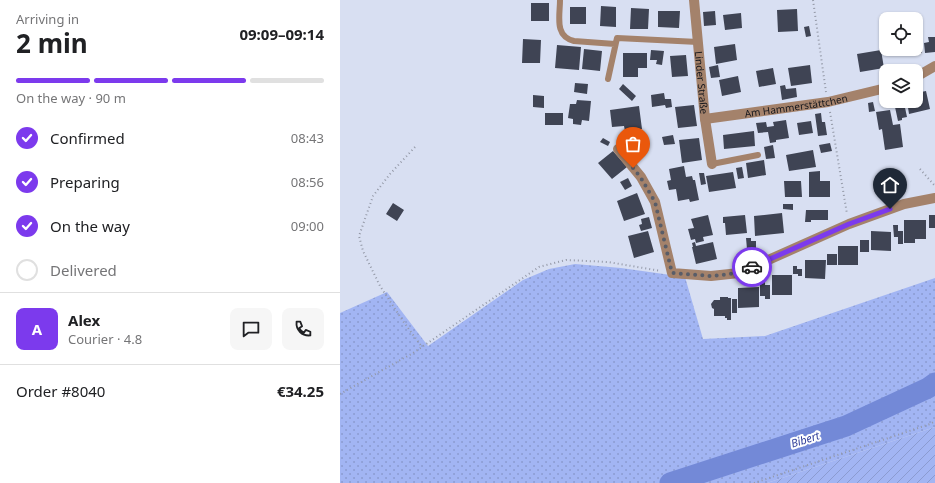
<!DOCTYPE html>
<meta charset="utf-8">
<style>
:root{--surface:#fff;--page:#f6f6f6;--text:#202124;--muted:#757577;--line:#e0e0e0;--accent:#7c3aed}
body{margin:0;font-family:"Noto Sans",sans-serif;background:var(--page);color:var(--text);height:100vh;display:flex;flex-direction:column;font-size:15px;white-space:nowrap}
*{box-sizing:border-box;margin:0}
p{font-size:13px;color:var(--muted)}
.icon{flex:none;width:22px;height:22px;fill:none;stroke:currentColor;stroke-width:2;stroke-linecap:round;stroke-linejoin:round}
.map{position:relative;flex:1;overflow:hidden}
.side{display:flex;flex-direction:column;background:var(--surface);width:340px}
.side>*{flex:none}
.buttons{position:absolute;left:539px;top:12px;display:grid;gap:8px}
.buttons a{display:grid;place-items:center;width:44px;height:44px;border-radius:8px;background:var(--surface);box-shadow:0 1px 3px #0004;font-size:20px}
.pin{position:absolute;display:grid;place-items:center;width:34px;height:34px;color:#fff;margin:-41px -17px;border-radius:50% 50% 50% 0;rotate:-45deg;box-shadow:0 0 4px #0007}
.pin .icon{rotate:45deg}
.courier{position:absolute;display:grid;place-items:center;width:40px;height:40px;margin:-20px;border:3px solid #7c3aed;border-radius:50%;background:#fff;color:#222;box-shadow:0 1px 5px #0007}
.overview em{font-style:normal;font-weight:700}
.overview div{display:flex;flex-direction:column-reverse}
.overview{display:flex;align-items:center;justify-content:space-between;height:68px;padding:0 16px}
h1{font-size:26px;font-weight:700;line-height:30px}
.bar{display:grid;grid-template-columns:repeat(4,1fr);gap:6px 4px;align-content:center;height:48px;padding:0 16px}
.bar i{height:5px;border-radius:3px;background:var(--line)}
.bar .active{background:var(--accent)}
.bar p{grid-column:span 4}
.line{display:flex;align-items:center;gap:10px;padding:0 16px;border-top:1px solid var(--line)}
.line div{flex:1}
.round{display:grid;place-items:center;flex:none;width:42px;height:42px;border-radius:8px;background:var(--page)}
ol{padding:0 16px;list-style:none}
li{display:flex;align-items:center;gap:12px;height:44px}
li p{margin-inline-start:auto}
li .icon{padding:4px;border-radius:50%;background:var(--accent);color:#fff;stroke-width:4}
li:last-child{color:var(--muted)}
li i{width:22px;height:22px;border:2px solid var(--line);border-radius:50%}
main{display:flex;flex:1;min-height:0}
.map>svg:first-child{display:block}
</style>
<main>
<section class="side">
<div class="overview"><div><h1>2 min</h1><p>Arriving in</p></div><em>09:09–09:14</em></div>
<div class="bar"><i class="active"></i><i class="active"></i><i class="active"></i><i></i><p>On the way · 90 m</p></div>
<ol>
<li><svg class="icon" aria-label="check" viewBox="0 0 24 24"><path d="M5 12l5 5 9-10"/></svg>Confirmed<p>08:43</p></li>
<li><svg class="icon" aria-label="check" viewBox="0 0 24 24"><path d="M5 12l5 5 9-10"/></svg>Preparing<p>08:56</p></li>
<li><svg class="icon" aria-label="check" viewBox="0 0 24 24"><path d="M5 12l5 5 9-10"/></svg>On the way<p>09:00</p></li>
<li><i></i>Delivered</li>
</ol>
<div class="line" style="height:72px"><b class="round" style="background:var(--accent);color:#fff">A</b><div><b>Alex</b><p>Courier · 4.8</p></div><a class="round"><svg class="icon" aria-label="chat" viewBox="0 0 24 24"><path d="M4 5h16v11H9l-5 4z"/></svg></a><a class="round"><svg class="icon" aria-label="phone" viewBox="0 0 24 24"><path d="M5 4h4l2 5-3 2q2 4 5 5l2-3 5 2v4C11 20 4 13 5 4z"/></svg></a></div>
<div class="line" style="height:52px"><div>Order #8040</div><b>€34.25</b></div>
</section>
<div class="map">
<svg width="595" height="483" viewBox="0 0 595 483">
<defs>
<pattern id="grass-dots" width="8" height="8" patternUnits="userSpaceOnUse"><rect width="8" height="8" fill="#a2b5f3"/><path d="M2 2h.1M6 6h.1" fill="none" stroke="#8b9bd0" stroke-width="1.8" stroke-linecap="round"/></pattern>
<pattern id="garden-furrows" width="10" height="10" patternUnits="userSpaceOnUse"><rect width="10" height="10" fill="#a2b5f3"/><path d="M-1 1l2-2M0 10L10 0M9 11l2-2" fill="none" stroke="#8b9bd0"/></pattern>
</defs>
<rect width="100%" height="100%" fill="#d8dff2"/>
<path fill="url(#grass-dots)" d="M 235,264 L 281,268 L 345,277 L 363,339 L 425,336 L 595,278 L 595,427 L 427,483 L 0,483 L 0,313 L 47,292 L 88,346 L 183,280 L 209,269 Z"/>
<path fill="url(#garden-furrows)" d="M 595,427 L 595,483 L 427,483 Z"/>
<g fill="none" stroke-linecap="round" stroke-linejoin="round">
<path stroke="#7389d7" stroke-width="21" d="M 330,483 L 506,426 L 588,388 L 595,383"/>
</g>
<path fill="#3f4454" d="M 191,3 L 209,3 L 209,21 L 191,21 Z
M 261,6 L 276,7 L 276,27 L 260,26 Z
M 230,7 L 246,7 L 246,24 L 230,24 Z
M 291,8 L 309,9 L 308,29 L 290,29 Z
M 457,9 L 458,31 L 438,32 L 437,10 Z
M 318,11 L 340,11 L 339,28 L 318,27 Z
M 375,11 L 376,25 L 364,26 L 363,12 Z
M 401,13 L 402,28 L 385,30 L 383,15 Z
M 469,26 L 471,36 L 466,37 L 464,27 Z
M 581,35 L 582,53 L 560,55 L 560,49 L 576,49 L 576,36 Z
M 588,37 L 595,37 L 595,52 L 585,53 L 584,43 L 589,42 Z
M 183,39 L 201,40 L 200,63 L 182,63 Z
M 395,44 L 397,60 L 376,64 L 374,47 Z
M 217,45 L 241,47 L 239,70 L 215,68 Z
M 244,49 L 262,51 L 260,71 L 242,69 Z
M 311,50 L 324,51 L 322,65 L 316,64 L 317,60 L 310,60 Z
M 541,50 L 544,68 L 520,72 L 517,54 Z
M 283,53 L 307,53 L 307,68 L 298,68 L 298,77 L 283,77 Z
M 346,55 L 348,76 L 332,77 L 330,56 Z
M 378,65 L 380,77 L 371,78 L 369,67 Z
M 470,65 L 472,83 L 451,86 L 448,68 Z
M 433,68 L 436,84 L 419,87 L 416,71 Z
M 398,76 L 401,92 L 382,96 L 379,80 Z
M 235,83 L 248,84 L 247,94 L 234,92 Z
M 283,84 L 296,96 L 292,101 L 279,89 Z
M 445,85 L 446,89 L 456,88 L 457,97 L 442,100 L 440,86 Z
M 586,91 L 590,109 L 569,114 L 567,101 L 576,101 L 576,93 Z
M 324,93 L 325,99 L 331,99 L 332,107 L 326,108 L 325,105 L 312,107 L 311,95 Z
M 193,95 L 204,96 L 204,108 L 193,107 Z
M 237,100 L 251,101 L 249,121 L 242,120 L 241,125 L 233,124 L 233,119 L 228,118 L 230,104 L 236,104 Z
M 533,102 L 535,111 L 529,112 L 528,103 Z
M 559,103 L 564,103 L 567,117 L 562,118 L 562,120 L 558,121 L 555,107 L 560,106 Z
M 354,105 L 357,126 L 338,128 L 335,107 Z
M 299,106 L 302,129 L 285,131 L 284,126 L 272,127 L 270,110 Z
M 550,110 L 553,125 L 560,124 L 563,147 L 545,150 L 542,129 L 539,130 L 536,112 Z
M 205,113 L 223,113 L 223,125 L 205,125 Z
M 481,113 L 482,122 L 485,122 L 487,135 L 478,136 L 475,114 Z
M 446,120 L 449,138 L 436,140 L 436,142 L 430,143 L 428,132 L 418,133 L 416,123 L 426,122 L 427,127 L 434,126 L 433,122 Z
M 471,121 L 473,133 L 459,135 L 457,123 Z
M 414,131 L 415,146 L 384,149 L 383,135 Z
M 333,135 L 335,144 L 324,145 L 322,137 Z
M 263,138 L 270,142 L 268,146 L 260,142 Z
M 359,138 L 362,160 L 342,163 L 339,140 Z
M 490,143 L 492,151 L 481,153 L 479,145 Z
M 433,145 L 435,158 L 426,159 L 424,147 Z
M 473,150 L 476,167 L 449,171 L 446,155 Z
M 273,151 L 287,167 L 272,179 L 258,163 Z
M 424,160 L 426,175 L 408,178 L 406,163 Z
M 344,166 L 346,177 L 352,176 L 353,180 L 355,180 L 359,200 L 350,202 L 349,199 L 338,201 L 336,189 L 329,190 L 327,181 L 331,180 L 329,169 Z
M 402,167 L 404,178 L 398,179 L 396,168 Z
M 480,171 L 480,181 L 490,181 L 490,197 L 469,197 L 469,172 Z
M 393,172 L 396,188 L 369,192 L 366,176 Z
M 359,173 L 364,173 L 366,184 L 361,185 Z
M 288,178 L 292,186 L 285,190 L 280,182 Z
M 444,181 L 461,181 L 462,197 L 445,197 Z
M 297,193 L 305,214 L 284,221 L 277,201 Z
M 53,203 L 64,210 L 57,221 L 46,214 Z
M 443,204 L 453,204 L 453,210 L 443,209 Z
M 466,210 L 488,210 L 488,220 L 471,220 L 471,222 L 465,222 Z
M 442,213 L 444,233 L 415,236 L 414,216 Z
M 368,215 L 373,235 L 363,237 L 364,241 L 356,243 L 355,239 L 351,240 L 348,229 L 354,228 L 351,219 Z
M 405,215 L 407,233 L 386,235 L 385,223 L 383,223 L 383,217 Z
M 589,215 L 595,215 L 595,228 L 589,228 Z
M 309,217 L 312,228 L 301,231 L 299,225 L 302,224 L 301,219 Z
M 564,220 L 586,220 L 586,239 L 575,239 L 575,243 L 564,243 Z
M 553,225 L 558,225 L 558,231 L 563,231 L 563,244 L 558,244 L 558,237 L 554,237 Z
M 308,231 L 314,252 L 294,258 L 288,236 Z
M 531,231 L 551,232 L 551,251 L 531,250 Z
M 406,238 L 411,238 L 411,241 L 416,241 L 416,249 L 407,249 Z
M 520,240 L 529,240 L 529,252 L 520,252 Z
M 355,242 L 356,246 L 373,242 L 377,259 L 356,264 L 352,247 L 353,247 L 352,243 Z
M 498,246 L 518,246 L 518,265 L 498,265 Z
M 487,254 L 497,254 L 497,265 L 487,265 Z
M 465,260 L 486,260 L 485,279 L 465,278 Z
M 453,266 L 457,266 L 457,269 L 462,269 L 462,276 L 458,276 L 458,274 L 453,274 Z
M 432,275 L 452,275 L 452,295 L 432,295 Z
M 420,281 L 425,281 L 425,285 L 430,285 L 430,299 L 425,299 L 425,296 L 420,296 Z
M 419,287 L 419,307 L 398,308 L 398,288 Z
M 380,297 L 388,297 L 388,298 L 391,298 L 391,320 L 387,320 L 387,318 L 385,318 L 385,316 L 374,316 L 374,309 L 372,308 L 371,304 L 374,300 L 380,300 Z
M 392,299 L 397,299 L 397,313 L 392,313 Z"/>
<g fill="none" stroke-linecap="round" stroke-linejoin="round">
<path stroke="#9398a6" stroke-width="2" stroke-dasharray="1 3" stroke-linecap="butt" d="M 473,0 L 486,92
M 490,112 L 507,214
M 75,147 L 50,174 L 33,196 L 19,236 L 23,251 L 40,286 L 63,321 L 82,347
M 580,169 L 595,186
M 0,394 L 73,353 L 199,267 L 226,260 L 268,262 L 321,271
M 414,483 L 590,424 L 595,421"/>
<path stroke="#a4826b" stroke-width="6" d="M 220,0 C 220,16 214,36 234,41 L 275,44
M 268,79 L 277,38 L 358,42
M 372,164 L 418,155"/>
<g stroke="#a4826b" stroke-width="10">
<path id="s1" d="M 354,0 L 365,119 L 372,164"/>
<path d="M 576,77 L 595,66"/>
<path id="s2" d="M 365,119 L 488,102 L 546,88"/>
<path d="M 278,149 L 301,177 L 315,202 L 332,273 L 371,276 L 399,273 L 509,224 L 564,204 L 595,198"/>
</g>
</g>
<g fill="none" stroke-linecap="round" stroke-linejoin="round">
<path stroke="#595d68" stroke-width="4" stroke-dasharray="0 7.2" d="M 293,168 L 301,178 L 315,202 L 332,273 L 371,276 L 399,273 L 412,267"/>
<path stroke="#7c3aed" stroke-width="5" d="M 412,267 L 509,224 L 550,209"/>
</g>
<g text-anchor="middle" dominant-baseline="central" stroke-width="4" stroke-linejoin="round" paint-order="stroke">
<g font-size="10" fill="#15171d" stroke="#fff">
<text stroke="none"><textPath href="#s1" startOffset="83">Linder Straße</textPath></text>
<text stroke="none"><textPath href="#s2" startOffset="92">Am Hammerstättchen</textPath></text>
</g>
<g font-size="11" font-style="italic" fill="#2e3d99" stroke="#fff">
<text transform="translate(465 439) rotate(-18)">Bibert</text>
</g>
</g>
</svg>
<div class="buttons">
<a><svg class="icon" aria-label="locate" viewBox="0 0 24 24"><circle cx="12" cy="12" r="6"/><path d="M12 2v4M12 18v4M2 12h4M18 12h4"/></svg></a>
<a><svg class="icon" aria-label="layers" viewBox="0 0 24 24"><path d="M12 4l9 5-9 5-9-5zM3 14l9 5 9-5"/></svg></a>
</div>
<div class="pin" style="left:293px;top:168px;background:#ea580c"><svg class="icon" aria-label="bag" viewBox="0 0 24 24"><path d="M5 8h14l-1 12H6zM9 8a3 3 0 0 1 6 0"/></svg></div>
<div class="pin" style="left:550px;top:209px;background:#1f2937"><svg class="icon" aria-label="home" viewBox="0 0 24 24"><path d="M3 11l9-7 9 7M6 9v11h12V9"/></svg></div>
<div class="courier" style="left:412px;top:267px"><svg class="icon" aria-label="car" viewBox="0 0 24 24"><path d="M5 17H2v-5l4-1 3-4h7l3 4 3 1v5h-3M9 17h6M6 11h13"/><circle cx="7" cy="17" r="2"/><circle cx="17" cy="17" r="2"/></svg></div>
</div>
</main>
